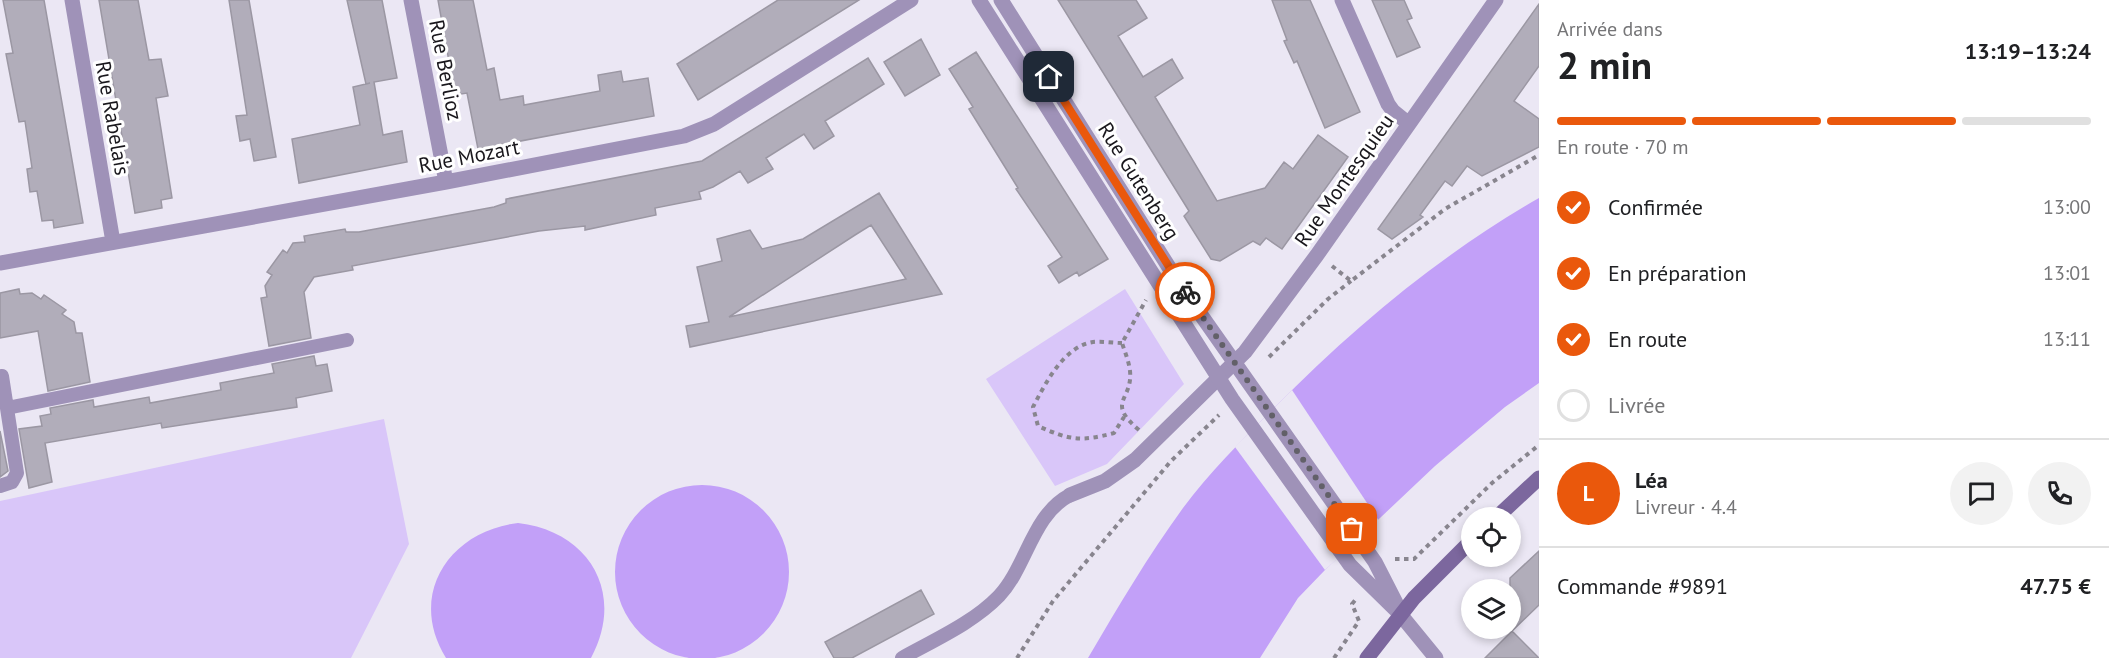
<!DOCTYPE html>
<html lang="fr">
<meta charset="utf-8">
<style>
:root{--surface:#fff;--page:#f2f2f2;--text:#202124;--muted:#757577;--line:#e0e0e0;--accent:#ea580c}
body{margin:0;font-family:"PT Sans",sans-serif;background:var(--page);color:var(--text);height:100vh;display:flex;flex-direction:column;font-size:22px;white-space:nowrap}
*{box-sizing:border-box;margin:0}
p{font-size:20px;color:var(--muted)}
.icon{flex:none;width:33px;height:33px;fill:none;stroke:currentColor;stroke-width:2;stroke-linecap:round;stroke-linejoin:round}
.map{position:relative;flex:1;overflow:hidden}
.side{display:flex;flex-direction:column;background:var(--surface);width:570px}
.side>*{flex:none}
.fabs{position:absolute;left:1461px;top:507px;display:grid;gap:12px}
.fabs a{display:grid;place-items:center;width:60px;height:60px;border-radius:50%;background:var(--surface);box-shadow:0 3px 9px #0003;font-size:30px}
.pin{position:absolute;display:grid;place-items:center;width:51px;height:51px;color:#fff;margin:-26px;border-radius:12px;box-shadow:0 3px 9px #0006}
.courier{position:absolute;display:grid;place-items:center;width:60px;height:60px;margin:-30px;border:4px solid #ea580c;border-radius:50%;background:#fff;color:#222;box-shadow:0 2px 8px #0007}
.head em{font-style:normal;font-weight:600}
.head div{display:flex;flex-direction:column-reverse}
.head{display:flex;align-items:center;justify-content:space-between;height:102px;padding:0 18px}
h1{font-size:39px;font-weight:600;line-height:45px}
.bar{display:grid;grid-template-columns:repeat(4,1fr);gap:9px 6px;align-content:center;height:72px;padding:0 18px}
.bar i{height:8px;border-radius:4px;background:var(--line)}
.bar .selected{background:var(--accent)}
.bar p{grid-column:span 4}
.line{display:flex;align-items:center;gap:15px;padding:0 18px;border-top:2px solid var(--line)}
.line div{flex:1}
.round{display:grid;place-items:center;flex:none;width:63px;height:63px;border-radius:32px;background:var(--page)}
ol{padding:0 18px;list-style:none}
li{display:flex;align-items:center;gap:18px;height:66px}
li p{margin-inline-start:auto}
li .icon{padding:6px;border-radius:50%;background:var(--accent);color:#fff;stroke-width:4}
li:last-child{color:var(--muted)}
li i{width:33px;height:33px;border:3px solid var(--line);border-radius:50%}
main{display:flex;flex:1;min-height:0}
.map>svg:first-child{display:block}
</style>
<main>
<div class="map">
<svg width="1539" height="658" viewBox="0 0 1539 658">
<rect width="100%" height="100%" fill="#ebe7f4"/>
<path fill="#d9c6f9" d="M 1125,289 L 1184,384 L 1107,464 L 1055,486 L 986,379 Z
M 384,419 L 409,544 L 351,658 L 0,658 L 0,501 Z"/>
<path fill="#c2a0f8" d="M 1539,198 L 1539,383 L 1505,407 L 1435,466 L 1325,570 L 1298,598 L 1260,658 L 1088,658 C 1118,607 1148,556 1183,508 C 1210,472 1243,439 1275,407 C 1355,326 1440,255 1539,198 Z
M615 572a87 87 0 1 1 174 0a87 87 0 1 1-174 0Z
M 518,523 C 589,531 626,593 591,658 L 446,658 C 407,595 449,531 518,523 Z"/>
<path fill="#ebe7f4" d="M 1292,390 L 1379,521 L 1325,570 L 1235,447 Z"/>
<path fill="#b1adba" stroke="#9b97a3" stroke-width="1.5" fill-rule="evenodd" d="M 3,0 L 44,0 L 83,223 L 54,228 L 53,220 L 42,221 L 37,191 L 30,192 L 27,169 L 32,168 L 25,121 L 19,122 L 6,54 L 13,53 Z
M 99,0 L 138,0 L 149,60 L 161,59 L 168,96 L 156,98 L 172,198 L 161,200 L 162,208 L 135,213 Z
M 229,0 L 249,0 L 276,157 L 254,161 L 250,139 L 240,141 L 236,116 L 247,115 Z
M 347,0 L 382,0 L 397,78 L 374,82 L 383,135 L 402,131 L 407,162 L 299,183 L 292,139 L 360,125 L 353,87 L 370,83 L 366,84 Z
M 438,0 L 473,0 L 487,70 L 494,68 L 500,100 L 523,96 L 524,105 L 600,91 L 598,75 L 621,71 L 623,82 L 648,78 L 654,116 L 478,149 L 467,93 L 455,95 Z
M 778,0 L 859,0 L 698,100 L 677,64 Z
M 1058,0 L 1136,0 L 1147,18 L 1118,36 L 1143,77 L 1172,59 L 1183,78 L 1155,97 L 1217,201 L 1265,188 L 1284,162 L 1293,169 L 1318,135 L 1348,157 L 1282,249 L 1266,238 L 1260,245 L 1253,241 L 1220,261 L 1211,259 L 1184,216 L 1189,211 Z
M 1272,0 L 1310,0 L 1360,112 L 1325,128 L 1297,61 L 1294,63 L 1284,41 L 1287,40 Z
M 1372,0 L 1404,0 L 1412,18 L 1407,20 L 1420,47 L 1397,57 Z
M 1539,4 L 1539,66 L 1514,101 L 1539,119 L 1539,147 L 1482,176 L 1467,166 L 1452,186 L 1445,181 L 1420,215 L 1423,217 L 1392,239 L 1378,229 Z
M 921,39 L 940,75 L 905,96 L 884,62 Z
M 976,52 L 1108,259 L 1079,276 L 1077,272 L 1059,283 L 1048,266 L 1062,257 L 1016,189 L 1018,188 L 969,109 L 973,107 L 949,69 Z
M 868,58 L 884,84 L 825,121 L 834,136 L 814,149 L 804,134 L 766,158 L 773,169 L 748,183 L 740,171 L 713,187 L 699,192 L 701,199 L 655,208 L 656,215 L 585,230 L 585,226 L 539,231 L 352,266 L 353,270 L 314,277 L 304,292 L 311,338 L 269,346 L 261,298 L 267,297 L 265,286 L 272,275 L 267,272 L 283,250 L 287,253 L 293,243 L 305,242 L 304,236 L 345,229 L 346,232 L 359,232 L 494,207 L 506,203 L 506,199 L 702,161 Z
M 879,193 L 942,294 L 690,347 L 686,326 L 709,322 L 697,267 L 722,261 L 717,239 L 750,230 L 762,249 L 803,239 ZM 871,225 L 906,279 L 729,317 L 855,235 Z
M 19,289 L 20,294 L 32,293 L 41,299 L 44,295 L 66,310 L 62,314 L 74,322 L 76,333 L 82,333 L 90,382 L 48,391 L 38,331 L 0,338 L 0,293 Z
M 314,356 L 316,366 L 327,364 L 332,391 L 296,398 L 297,407 L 162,428 L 161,423 L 45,443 L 52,482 L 29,488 L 19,429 L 42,426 L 40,416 L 51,414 L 50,408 L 93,400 L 94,407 L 149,397 L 150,403 L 221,390 L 220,383 L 274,373 L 272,364 Z
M 0,431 L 8,471 L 0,477 Z
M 1539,551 L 1539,605 L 1510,633 L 1510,578 Z
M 921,590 L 934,614 L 852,658 L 834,658 L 825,642 Z
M 1512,631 L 1539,658 L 1485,658 Z"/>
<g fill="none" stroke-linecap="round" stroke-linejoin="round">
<path stroke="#88858e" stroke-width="4" stroke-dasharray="4.5 4.5" stroke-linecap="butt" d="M 1332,266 L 1351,281 L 1445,209 L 1539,155
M 1122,343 C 1113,343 1102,341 1093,342 C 1064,346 1045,384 1033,407 L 1038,426 C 1069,440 1081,442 1114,433 L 1124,417
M 1269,357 L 1328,299 L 1351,281
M 1139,430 C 1105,401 1133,401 1130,371 C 1129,362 1125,352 1122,343 L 1146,300
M 1395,559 L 1414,559 L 1492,483 L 1539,445
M 1017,658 L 1053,601 L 1171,461 L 1219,415
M 1334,658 L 1359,621 L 1352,604 L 1357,598"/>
<path stroke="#9f92b8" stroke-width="14" d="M 7,408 L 347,340
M 0,486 L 12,482 L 17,473 L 2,376
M 902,658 C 934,640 973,623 999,596 C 1027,566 1032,515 1070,495"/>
<path stroke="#9f92b8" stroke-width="15" d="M 72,0 L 113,242
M 411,0 L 446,182
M 1342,0 L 1388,104 L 1393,111 L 1409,124
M 0,263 L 446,182 L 684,136 L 714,124 L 911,0
M 1070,495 L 1105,481 L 1135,460 L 1245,352 L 1317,255 L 1496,0
M 1400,614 L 1436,658"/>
<path stroke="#9f92b8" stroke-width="15" d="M 979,0 L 1232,399 L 1350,565 L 1400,614
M 1001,0 L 1182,288 L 1375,562 L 1397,605"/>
<path stroke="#7c679e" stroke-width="15" d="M 1496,518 L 1539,478
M 1367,658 L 1414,598 L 1472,540"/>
</g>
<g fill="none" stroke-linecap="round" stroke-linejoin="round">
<path stroke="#626068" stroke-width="6" stroke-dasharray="0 10.8" d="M 1185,292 L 1352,529"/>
<path stroke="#ea580c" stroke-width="8" d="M 1049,77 L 1185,292"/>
</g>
<g text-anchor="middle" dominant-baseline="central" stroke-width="6" stroke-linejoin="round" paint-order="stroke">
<g font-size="21" fill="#19171c" stroke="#fff">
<text transform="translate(446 70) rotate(79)">Rue Berlioz</text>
<text transform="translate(113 118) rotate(80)">Rue Rabelais</text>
<text transform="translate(469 156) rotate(-11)">Rue Mozart</text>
<text transform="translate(1344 180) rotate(-55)">Rue Montesquieu</text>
<text transform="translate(1139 181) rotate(58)">Rue Gutenberg</text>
</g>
</g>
</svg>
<div class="fabs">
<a><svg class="icon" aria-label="locate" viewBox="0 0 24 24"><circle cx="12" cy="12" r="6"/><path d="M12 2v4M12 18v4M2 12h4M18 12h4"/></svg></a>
<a><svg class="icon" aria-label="layers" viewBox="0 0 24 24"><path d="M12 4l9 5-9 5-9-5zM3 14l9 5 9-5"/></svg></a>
</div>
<div class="pin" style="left:1352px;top:529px;background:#ea580c"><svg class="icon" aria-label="bag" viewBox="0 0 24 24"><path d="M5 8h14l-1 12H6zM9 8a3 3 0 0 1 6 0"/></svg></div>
<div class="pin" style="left:1049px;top:77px;background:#1f2937"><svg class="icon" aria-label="home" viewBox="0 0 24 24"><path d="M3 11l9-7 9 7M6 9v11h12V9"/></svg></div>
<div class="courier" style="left:1185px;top:292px"><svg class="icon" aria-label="bike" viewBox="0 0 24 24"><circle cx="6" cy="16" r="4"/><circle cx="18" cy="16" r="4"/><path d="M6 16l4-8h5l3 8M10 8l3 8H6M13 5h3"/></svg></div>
</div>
<section class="side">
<div class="head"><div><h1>2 min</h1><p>Arrivée dans</p></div><em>13:19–13:24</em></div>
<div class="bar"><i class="selected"></i><i class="selected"></i><i class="selected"></i><i></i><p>En route · 70 m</p></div>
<ol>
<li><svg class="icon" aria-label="check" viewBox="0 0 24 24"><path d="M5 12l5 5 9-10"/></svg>Confirmée<p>13:00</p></li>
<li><svg class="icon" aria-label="check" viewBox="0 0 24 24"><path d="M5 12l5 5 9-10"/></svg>En préparation<p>13:01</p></li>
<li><svg class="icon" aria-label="check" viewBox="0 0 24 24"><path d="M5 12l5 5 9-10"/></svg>En route<p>13:11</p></li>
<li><i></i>Livrée</li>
</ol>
<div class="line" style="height:108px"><b class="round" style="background:var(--accent);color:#fff">L</b><div><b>Léa</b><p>Livreur · 4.4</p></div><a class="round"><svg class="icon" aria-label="chat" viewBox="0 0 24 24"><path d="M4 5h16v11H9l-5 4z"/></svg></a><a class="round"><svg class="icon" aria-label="phone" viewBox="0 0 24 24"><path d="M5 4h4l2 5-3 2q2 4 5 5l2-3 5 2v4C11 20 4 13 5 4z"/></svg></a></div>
<div class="line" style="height:78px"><div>Commande #9891</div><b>47.75 €</b></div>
</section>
</main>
